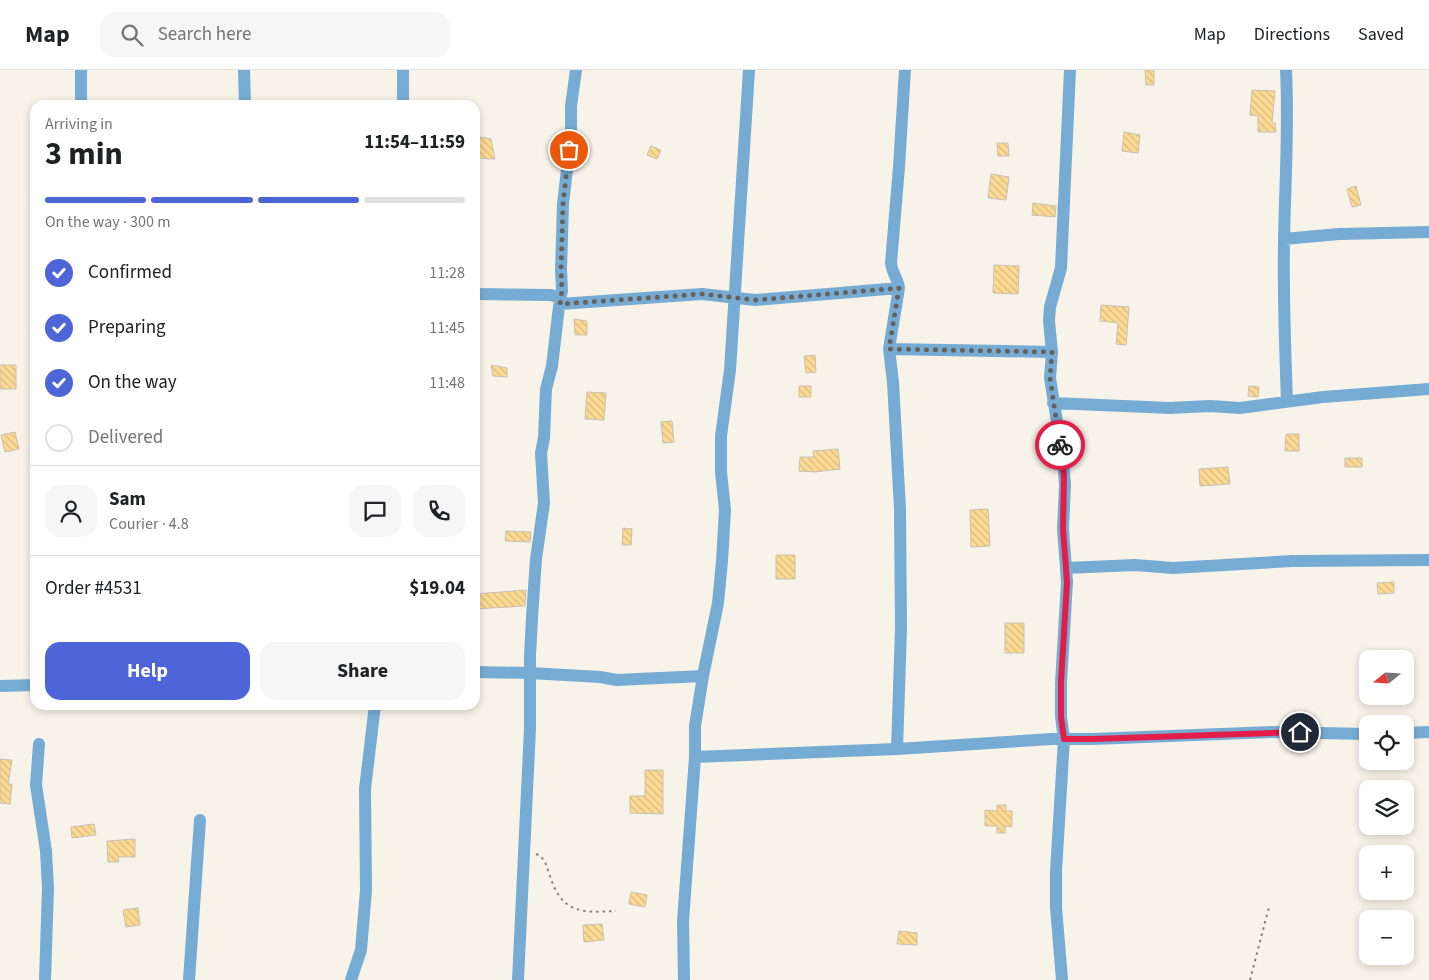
<!DOCTYPE html>
<meta charset="utf-8">
<style>
:root{--surface:#fff;--page:#f6f6f6;--text:#202124;--muted:#757577;--line:#e0e0e0;--accent:#4e64d9}
body{margin:0;font-family:"Source Sans 3",sans-serif;background:var(--page);color:var(--text);height:100vh;display:flex;flex-direction:column;font-size:19px;white-space:nowrap}
*{box-sizing:border-box;margin:0}
p{font-size:16px;color:var(--muted)}
.icon{flex:none;width:28px;height:28px;fill:none;stroke:currentColor;stroke-width:2;stroke-linecap:round;stroke-linejoin:round}
.map{position:relative;flex:1;overflow:hidden}
.sheet{position:absolute;left:30px;top:30px;width:450px;height:610px;display:flex;flex-direction:column;background:var(--surface);border-radius:15px;box-shadow:0 2px 8px #0003}
.sheet>*{flex:none}
.needle{width:32px;rotate:252deg}
.buttons{position:absolute;left:1359px;top:580px;display:grid;gap:10px}
.buttons a{display:grid;place-items:center;width:55px;height:55px;border-radius:10px;background:var(--surface);box-shadow:0 2px 8px #0003;font-size:25px}
.pin{position:absolute;display:grid;place-items:center;width:42px;height:42px;color:#fff;margin:-21px;border:2px solid #fff;border-radius:50%;box-shadow:0 1px 5px #0007}
.courier{position:absolute;display:grid;place-items:center;width:50px;height:50px;margin:-25px;border:4px solid #e11d48;border-radius:50%;background:#fff;color:#222;box-shadow:0 1px 6px #0007}
.headline em{font-style:normal;font-weight:700}
.headline div{display:flex;flex-direction:column-reverse}
.headline{display:flex;align-items:center;justify-content:space-between;height:85px;padding:0 15px}
h1{font-size:32px;font-weight:700;line-height:38px}
.bar{display:grid;grid-template-columns:repeat(4,1fr);gap:8px 5px;align-content:center;height:60px;padding:0 15px}
.bar i{height:6px;border-radius:4px;background:var(--line)}
.bar .selected{background:var(--accent)}
.bar p{grid-column:span 4}
.line{display:flex;align-items:center;gap:12px;padding:0 15px;border-top:1px solid var(--line)}
.line div{flex:1}
.round{display:grid;place-items:center;flex:none;width:52px;height:52px;border-radius:15px;background:var(--page)}
ol{padding:0 15px;list-style:none}
li{display:flex;align-items:center;gap:15px;height:55px}
li p{margin-inline-start:auto}
li .icon{padding:5px;border-radius:50%;background:var(--accent);color:#fff;stroke-width:4}
li:last-child{color:var(--muted)}
li i{width:28px;height:28px;border:2px solid var(--line);border-radius:50%}
.button{display:flex;gap:10px;margin-top:auto;padding:10px 15px}
.button a{flex:1;height:58px;border-radius:15px;background:var(--accent);color:#fff;font-size:20px;font-weight:700;line-height:58px;text-align:center}
.button a+a{background:var(--page);color:var(--text)}
header{display:flex;align-items:center;gap:30px;box-sizing:border-box;height:70px;padding:0 25px;background:var(--surface);border-bottom:1px solid var(--line)}
header strong{font-size:24px}
nav{display:flex;gap:28px;margin-inline-start:auto;font-size:18px}
.search{width:350px;height:45px;background:var(--page);display:flex;align-items:center;gap:12px;box-sizing:border-box;padding:0 18px;border-radius:15px;color:var(--muted);font-size:19px}
.map>svg:first-child{display:block}
</style>
<header>
<strong>Map</strong>
<div class="search"><svg class="icon" aria-label="search" viewBox="0 0 24 24"><circle cx="10" cy="10" r="6"/><path d="M15 15l6 6"/></svg>Search here</div>
<nav><a>Map</a><a>Directions</a><a>Saved</a></nav>
</header>
<div class="map">
<svg width="1429" height="910" viewBox="0 0 1429 910">
<defs>
<pattern id="building-back-hatch" width="6" height="6" patternUnits="userSpaceOnUse" patternTransform="scale(1.25)"><rect width="6" height="6" fill="#fdda93"/><path d="M-1 5l2 2M0 0l6 6M5-1l2 2" fill="none" stroke="#d8ba7e"/></pattern>
</defs>
<rect width="100%" height="100%" fill="#f8f3e9"/>
<path fill="url(#building-back-hatch)" stroke="#c6c1b7" d="M 1145,0 L 1154,0 L 1154,15 L 1146,15 Z
M 1252,20 L 1275,21 L 1272,53 L 1275,53 L 1276,62 L 1258,62 L 1258,46 L 1250,45 Z
M 1124,62 L 1140,65 L 1138,83 L 1122,81 Z
M 475,66 L 491,69 L 495,89 L 475,88 Z
M 997,73 L 1008,73 L 1009,86 L 998,86 Z
M 651,76 L 661,80 L 657,89 L 647,85 Z
M 991,104 L 1009,107 L 1006,130 L 988,128 Z
M 1356,116 L 1361,135 L 1352,137 L 1347,119 Z
M 1033,133 L 1056,136 L 1055,147 L 1032,145 Z
M 994,195 L 1019,196 L 1018,224 L 993,223 Z
M 1101,235 L 1129,237 L 1126,275 L 1116,274 L 1118,253 L 1100,251 Z
M 574,249 L 587,251 L 587,265 L 575,265 Z
M 815,285 L 816,302 L 806,303 L 804,286 Z
M 0,295 L 16,295 L 16,319 L 0,319 Z
M 491,295 L 507,298 L 507,307 L 493,306 Z
M 799,316 L 811,316 L 811,327 L 799,327 Z
M 1249,316 L 1259,317 L 1258,327 L 1248,326 Z
M 587,322 L 606,323 L 604,350 L 585,349 Z
M 672,351 L 674,372 L 663,373 L 661,352 Z
M 15,362 L 19,379 L 5,382 L 1,365 Z
M 1286,364 L 1299,364 L 1299,381 L 1285,381 Z
M 838,379 L 840,399 L 815,402 L 799,401 L 800,387 L 814,387 L 813,381 Z
M 1345,388 L 1362,388 L 1362,397 L 1345,397 Z
M 1228,397 L 1230,414 L 1200,416 L 1199,399 Z
M 988,439 L 990,476 L 971,477 L 970,440 Z
M 623,458 L 632,459 L 631,475 L 622,475 Z
M 506,461 L 531,462 L 530,472 L 505,471 Z
M 776,485 L 795,485 L 795,509 L 776,509 Z
M 1394,512 L 1394,523 L 1378,524 L 1377,513 Z
M 526,520 L 525,536 L 475,539 L 475,524 Z
M 1005,553 L 1024,553 L 1024,583 L 1005,583 Z
M 0,689 L 12,690 L 8,714 L 12,714 L 10,734 L 0,733 Z
M 645,700 L 663,700 L 663,744 L 630,743 L 630,726 L 645,726 Z
M 997,735 L 1006,735 L 1006,741 L 1012,741 L 1012,757 L 1005,756 L 1005,763 L 997,763 L 997,756 L 985,756 L 985,740 L 997,741 Z
M 94,754 L 96,765 L 72,768 L 71,757 Z
M 135,769 L 135,787 L 118,787 L 119,792 L 108,792 L 107,771 Z
M 631,822 L 647,825 L 645,837 L 629,834 Z
M 138,838 L 140,855 L 126,857 L 123,840 Z
M 602,854 L 604,870 L 584,872 L 583,855 Z
M 899,861 L 917,863 L 917,875 L 897,874 Z"/>
<g fill="none" stroke-linecap="round" stroke-linejoin="round">
<path stroke="#85817b" stroke-width="2" stroke-dasharray="2.5 4" stroke-linecap="butt" d="M 536,784 C 545,788 546,795 549,803 C 561,843 579,843 616,841
M 1250,910 L 1269,837"/>
<path stroke="#76acd4" stroke-width="12" d="M 244,0 L 245,35
M 1286,0 C 1289,57 1285,114 1284,171 C 1283,224 1285,278 1287,331
M 81,35 L 81,0
M 403,35 L 403,0
M 1284,169 L 1339,164 L 1429,162
M 475,224 L 551,225 L 560,228 L 562,221 L 561,200 L 563,134 L 571,65 L 571,36 L 576,0
M 560,234 L 702,224 L 755,230 L 899,218
M 889,279 L 1052,282
M 1053,333 L 1170,338 L 1210,336 L 1240,338 L 1323,327 L 1429,319
M 1066,498 L 1135,495 L 1173,498 L 1292,491 L 1429,490
M 475,602 L 530,603 L 600,607 L 617,610 L 703,606
M 0,616 L 35,615
M 1405,663 L 1429,662
M 39,674 L 36,715 L 46,781 L 48,818 L 45,910
M 897,679 L 901,559 L 900,439 L 893,312 L 889,279 L 899,218 C 898,209 892,203 891,193 L 899,97 L 905,0
M 695,687 L 897,679 L 1052,669 L 1093,669 L 1272,662 L 1368,664
M 189,910 L 200,750
M 351,910 L 361,880 L 366,820 L 365,719 L 375,635
M 518,910 L 530,658 L 530,586 L 532,547 L 536,489 L 544,433 L 541,383 L 544,368 L 546,319 L 552,296 L 560,228
M 684,910 L 683,851 L 695,687 L 695,656 L 703,606 L 718,533 L 722,491 L 725,440 L 721,402 L 721,366 L 730,300 L 749,0
M 1062,910 L 1056,837 L 1056,801 L 1064,669 L 1061,647 L 1061,613 L 1067,512 L 1063,459 L 1065,415 L 1063,390 L 1050,308 L 1052,282 L 1049,251 L 1050,237 L 1061,198 L 1070,0"/>
</g>
<g fill="none" stroke-linecap="round" stroke-linejoin="round">
<path stroke="#65625d" stroke-width="5" stroke-dasharray="0 9" d="M 569,80 L 563,134 L 561,200 L 562,221 L 560,234 L 702,224 L 755,230 L 899,218 L 889,279 L 1052,282 L 1050,308 L 1060,375"/>
<path stroke="#e11d48" stroke-width="6" d="M 1060,375 L 1064,406 L 1063,459 L 1067,512 L 1061,612 L 1061,647 L 1064,669 L 1093,669 L 1300,662"/>
</g>
</svg>
<div class="buttons">
<a><svg class="needle" viewBox="-14 -14 28 28"><path d="M0-13l5 13h-10z" fill="#e53935"/><path d="M0 13l5-13h-10z" fill="#757577"/></svg></a>
<a><svg class="icon" aria-label="locate" viewBox="0 0 24 24"><circle cx="12" cy="12" r="6"/><path d="M12 2v4M12 18v4M2 12h4M18 12h4"/></svg></a>
<a><svg class="icon" aria-label="layers" viewBox="0 0 24 24"><path d="M12 4l9 5-9 5-9-5zM3 14l9 5 9-5"/></svg></a>
<a>+</a>
<a>−</a>
</div>
<div class="pin" style="left:569px;top:80px;background:#ea580c"><svg class="icon" aria-label="bag" viewBox="0 0 24 24"><path d="M5 8h14l-1 12H6zM9 8a3 3 0 0 1 6 0"/></svg></div>
<div class="pin" style="left:1300px;top:662px;background:#1f2937"><svg class="icon" aria-label="home" viewBox="0 0 24 24"><path d="M3 11l9-7 9 7M6 9v11h12V9"/></svg></div>
<div class="courier" style="left:1060px;top:375px"><svg class="icon" aria-label="bike" viewBox="0 0 24 24"><circle cx="6" cy="16" r="4"/><circle cx="18" cy="16" r="4"/><path d="M6 16l4-8h5l3 8M10 8l3 8H6M13 5h3"/></svg></div>
<section class="sheet">
<div class="headline"><div><h1>3 min</h1><p>Arriving in</p></div><em>11:54–11:59</em></div>
<div class="bar"><i class="selected"></i><i class="selected"></i><i class="selected"></i><i></i><p>On the way · 300 m</p></div>
<ol>
<li><svg class="icon" aria-label="check" viewBox="0 0 24 24"><path d="M5 12l5 5 9-10"/></svg>Confirmed<p>11:28</p></li>
<li><svg class="icon" aria-label="check" viewBox="0 0 24 24"><path d="M5 12l5 5 9-10"/></svg>Preparing<p>11:45</p></li>
<li><svg class="icon" aria-label="check" viewBox="0 0 24 24"><path d="M5 12l5 5 9-10"/></svg>On the way<p>11:48</p></li>
<li><i></i>Delivered</li>
</ol>
<div class="line" style="height:90px"><a class="round"><svg class="icon" aria-label="person" viewBox="0 0 24 24"><circle cx="12" cy="8" r="4"/><path d="M4 21q1-7 8-7t8 7"/></svg></a><div><b>Sam</b><p>Courier · 4.8</p></div><a class="round"><svg class="icon" aria-label="chat" viewBox="0 0 24 24"><path d="M4 5h16v11H9l-5 4z"/></svg></a><a class="round"><svg class="icon" aria-label="phone" viewBox="0 0 24 24"><path d="M5 4h4l2 5-3 2q2 4 5 5l2-3 5 2v4C11 20 4 13 5 4z"/></svg></a></div>
<div class="line" style="height:65px"><div>Order #4531</div><b>$19.04</b></div>
<div class="button"><a>Help</a><a>Share</a></div>
</section>
</div>
